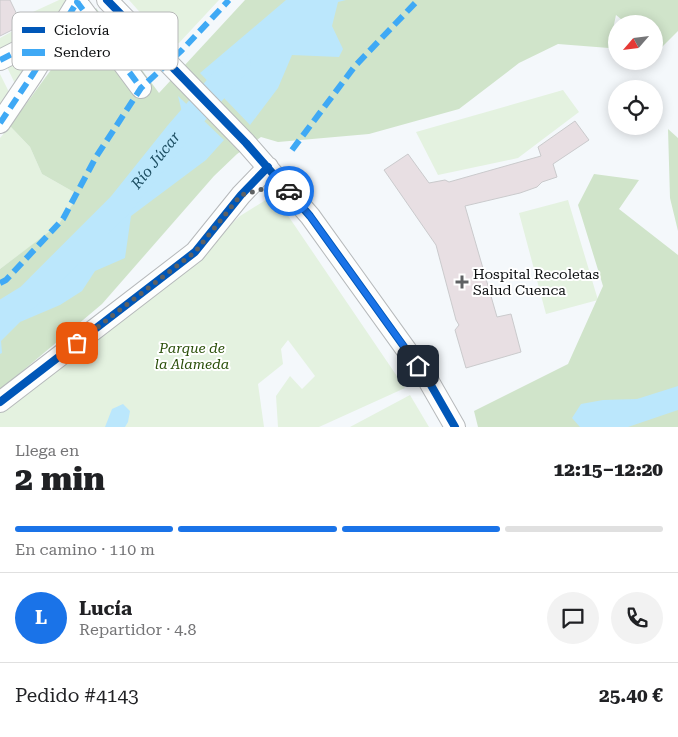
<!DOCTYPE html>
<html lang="es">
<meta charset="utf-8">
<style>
:root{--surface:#fff;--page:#f2f2f2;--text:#202124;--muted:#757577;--line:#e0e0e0;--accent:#1a73e8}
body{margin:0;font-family:"Roboto Serif",serif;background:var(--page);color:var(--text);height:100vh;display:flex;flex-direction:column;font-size:19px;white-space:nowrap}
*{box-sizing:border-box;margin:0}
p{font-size:16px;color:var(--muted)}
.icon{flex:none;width:28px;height:28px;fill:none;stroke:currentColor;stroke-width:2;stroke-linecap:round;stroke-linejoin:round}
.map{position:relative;height:427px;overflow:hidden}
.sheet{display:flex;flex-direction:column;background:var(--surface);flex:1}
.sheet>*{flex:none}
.needle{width:32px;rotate:242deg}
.buttons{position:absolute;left:608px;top:15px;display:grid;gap:10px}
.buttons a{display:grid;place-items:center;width:55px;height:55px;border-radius:50%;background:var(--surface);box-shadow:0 2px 12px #0003;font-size:25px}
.pin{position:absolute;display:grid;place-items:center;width:42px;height:42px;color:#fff;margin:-21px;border-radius:10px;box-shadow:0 2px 8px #0006}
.courier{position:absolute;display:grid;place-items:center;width:50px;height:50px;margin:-25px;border:4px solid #1a73e8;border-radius:50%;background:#fff;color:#222;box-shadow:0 1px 6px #0007}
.overview em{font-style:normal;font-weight:800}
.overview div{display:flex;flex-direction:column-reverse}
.overview{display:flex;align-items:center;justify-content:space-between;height:85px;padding:0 15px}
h1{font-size:32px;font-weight:800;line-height:38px}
.bar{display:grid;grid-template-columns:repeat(4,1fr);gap:8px 5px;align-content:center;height:60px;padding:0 15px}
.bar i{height:6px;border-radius:4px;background:var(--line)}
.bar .on{background:var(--accent)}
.bar p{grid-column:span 4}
.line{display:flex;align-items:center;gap:12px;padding:0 15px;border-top:1px solid var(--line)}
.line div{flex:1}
.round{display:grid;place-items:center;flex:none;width:52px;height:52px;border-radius:26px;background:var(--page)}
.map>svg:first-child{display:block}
</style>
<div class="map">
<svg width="678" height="427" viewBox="0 0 678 427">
<rect width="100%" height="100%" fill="#f4f8fb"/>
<path fill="#e4f2e0" d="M 59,0 L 73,0 L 56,27 L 0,57 L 0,38 L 22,26 L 22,17 Z
M 129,0 L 219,0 L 179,43 L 168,44 Z
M 47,45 L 18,90 L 7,67 Z
M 0,74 L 14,102 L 0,116 Z
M 563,90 L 579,112 L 518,158 L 438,175 L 416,132 Z
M 10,126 L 30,147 L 42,174 L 79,195 L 59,225 L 0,269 L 0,138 Z
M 274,195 L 405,388 L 319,427 L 278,427 L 276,396 L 290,376 L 302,389 L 315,376 L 288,340 L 281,349 L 283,364 L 258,384 L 264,427 L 0,427 L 0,406 L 140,307 L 240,216 Z
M 568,200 L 598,300 L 546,314 L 519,213 Z
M 410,395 L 429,427 L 350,427 Z"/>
<path fill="#d0e4ca" d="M 245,0 L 678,0 L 678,31 L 660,49 L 654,44 L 654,24 L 627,24 L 616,15 L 609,48 L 558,44 L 519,63 L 459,109 L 369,134 L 278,142 L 261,137 L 237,154 L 214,176 L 102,304 L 0,390 L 0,269 L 58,225 L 79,195 L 42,174 L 30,147 L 10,126 L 96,8 L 159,93 Z
M 668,129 L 678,138 L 678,231 L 670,198 Z
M 594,174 L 639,180 L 619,209 L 678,255 L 678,427 L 478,427 L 474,411 L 568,364 L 603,286 L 578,205 Z"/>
<path fill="#bbe7fc" d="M 286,0 L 346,0 L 338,2 L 332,26 L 343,49 L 339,57 L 292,55 L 278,88 L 250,125 L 200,73 Z
M 178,96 L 224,140 L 206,160 L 131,216 L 125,258 L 95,271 L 82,291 L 60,305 L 20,322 L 1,341 L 2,353 L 0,354 L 0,305 L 15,293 L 41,280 L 48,283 C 57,258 63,251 82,232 L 95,239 L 97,215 L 142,162 L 144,171 L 158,170 L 157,149 L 182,112 Z
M 678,386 L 678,410 L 628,427 L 580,427 L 572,418 L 581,404 L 603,400 L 637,399 Z
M 123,404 L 130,411 L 128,422 L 125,427 L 105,427 L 112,409 Z"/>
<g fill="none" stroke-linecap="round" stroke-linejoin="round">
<path stroke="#bbe7fc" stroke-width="25" id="s1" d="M 0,314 L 28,297 L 120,205 L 176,135 L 238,63"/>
</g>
<path fill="#e8dfe3" stroke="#cacacc" d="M 0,0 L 10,0 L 22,25 L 0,36 Z
M 575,121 L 589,140 L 553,164 L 557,177 L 542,182 L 537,187 L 520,193 L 465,206 L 497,317 L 511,314 L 521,352 L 466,368 L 455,330 L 459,325 L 456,320 L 436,245 L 384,170 L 408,154 L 429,183 L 445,180 L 449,182 L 541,156 L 538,147 Z"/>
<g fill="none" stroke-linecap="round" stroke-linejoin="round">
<defs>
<path id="minor" d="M 78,0 L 77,2 L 141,88
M 107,0 L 246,143 L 310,216 L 428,380 L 455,427
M 0,60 L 59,30
M 0,123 L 33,74 L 77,2
M 0,402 L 195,252 L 241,195 L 268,167"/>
</defs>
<use href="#minor" stroke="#b6b9bb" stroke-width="22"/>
<use href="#minor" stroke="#fdfefe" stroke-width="20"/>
<path stroke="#3fa9f5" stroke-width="6" stroke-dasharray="12 6" stroke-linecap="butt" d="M 78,0 L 77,2 L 141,88
M 0,60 L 59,30
M 0,123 L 33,74 L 77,2
M 292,150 L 355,66 L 418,0
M 0,283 L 6,280 L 63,219 L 96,157 L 141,88 L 182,50 L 229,0"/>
<defs>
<path id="cycleway" d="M 107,0 L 246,143 L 310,216 L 428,380 L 455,427
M 0,402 L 195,252 L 241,195 L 268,167"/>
</defs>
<use href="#cycleway" stroke="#fff" stroke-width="11"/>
<use href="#cycleway" stroke="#0057b8" stroke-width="8"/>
</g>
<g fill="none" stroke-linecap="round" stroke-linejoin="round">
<path stroke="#5e6163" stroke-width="5" stroke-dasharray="0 9" d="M 77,343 L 195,252 L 241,195 L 267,188 L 286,187 L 289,191"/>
<path stroke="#1a73e8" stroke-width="6" d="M 289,191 L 310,216 L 418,366"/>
</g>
<path fill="#5e6163" stroke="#fff" stroke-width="2" d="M459.5 274.5h5v5h5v5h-5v5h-5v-5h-5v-5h5z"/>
<g text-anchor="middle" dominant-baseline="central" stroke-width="4" stroke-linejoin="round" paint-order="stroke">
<g font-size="14" fill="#0d0f11" stroke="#fff" text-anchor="start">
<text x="473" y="274">Hospital Recoletas<tspan x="473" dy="16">Salud Cuenca</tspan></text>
</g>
<g font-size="14" font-style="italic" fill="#294e08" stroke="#fff">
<text x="192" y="348">Parque de<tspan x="192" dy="16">la Alameda</tspan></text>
</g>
<g font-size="15" font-style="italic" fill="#1d4f63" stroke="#fff">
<text stroke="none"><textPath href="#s1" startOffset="220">Río Júcar</textPath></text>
</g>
</g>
<rect x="12" y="12" width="166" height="58" rx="8" fill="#fff" stroke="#b6b7b8" stroke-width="1"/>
<rect x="22" y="27" width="23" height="6" fill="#0057b8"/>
<rect x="22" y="49" width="23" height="7" fill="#3fa9f5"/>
<g font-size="14" fill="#0d0f11">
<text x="54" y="35">Ciclovía</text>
<text x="54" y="57">Sendero</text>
</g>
</svg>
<div class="buttons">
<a><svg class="needle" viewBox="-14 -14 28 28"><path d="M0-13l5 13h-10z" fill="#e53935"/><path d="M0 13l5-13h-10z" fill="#757577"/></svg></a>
<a><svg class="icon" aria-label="locate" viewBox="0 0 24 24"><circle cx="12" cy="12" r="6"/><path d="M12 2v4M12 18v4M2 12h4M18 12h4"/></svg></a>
</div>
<div class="pin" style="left:77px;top:343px;background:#ea580c"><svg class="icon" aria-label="bag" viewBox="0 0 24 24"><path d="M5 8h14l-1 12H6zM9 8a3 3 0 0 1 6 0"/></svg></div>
<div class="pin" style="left:418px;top:366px;background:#1f2937"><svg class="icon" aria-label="home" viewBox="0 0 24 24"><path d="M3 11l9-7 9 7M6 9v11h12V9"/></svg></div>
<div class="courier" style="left:289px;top:191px"><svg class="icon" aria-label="car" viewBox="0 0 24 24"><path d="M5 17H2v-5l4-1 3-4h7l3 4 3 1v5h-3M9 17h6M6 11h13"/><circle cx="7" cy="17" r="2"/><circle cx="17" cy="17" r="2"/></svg></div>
</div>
<section class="sheet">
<div class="overview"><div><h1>2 min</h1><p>Llega en</p></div><em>12:15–12:20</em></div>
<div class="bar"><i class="on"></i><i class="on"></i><i class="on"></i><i></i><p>En camino · 110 m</p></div>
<div class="line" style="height:90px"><b class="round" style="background:var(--accent);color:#fff">L</b><div><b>Lucía</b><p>Repartidor · 4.8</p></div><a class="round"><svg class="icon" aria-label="chat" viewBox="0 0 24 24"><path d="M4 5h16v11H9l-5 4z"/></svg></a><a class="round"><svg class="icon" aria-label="phone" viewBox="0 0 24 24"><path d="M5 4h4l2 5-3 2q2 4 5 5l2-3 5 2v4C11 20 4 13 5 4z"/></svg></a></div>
<div class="line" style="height:65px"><div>Pedido #4143</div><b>25.40 €</b></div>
</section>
